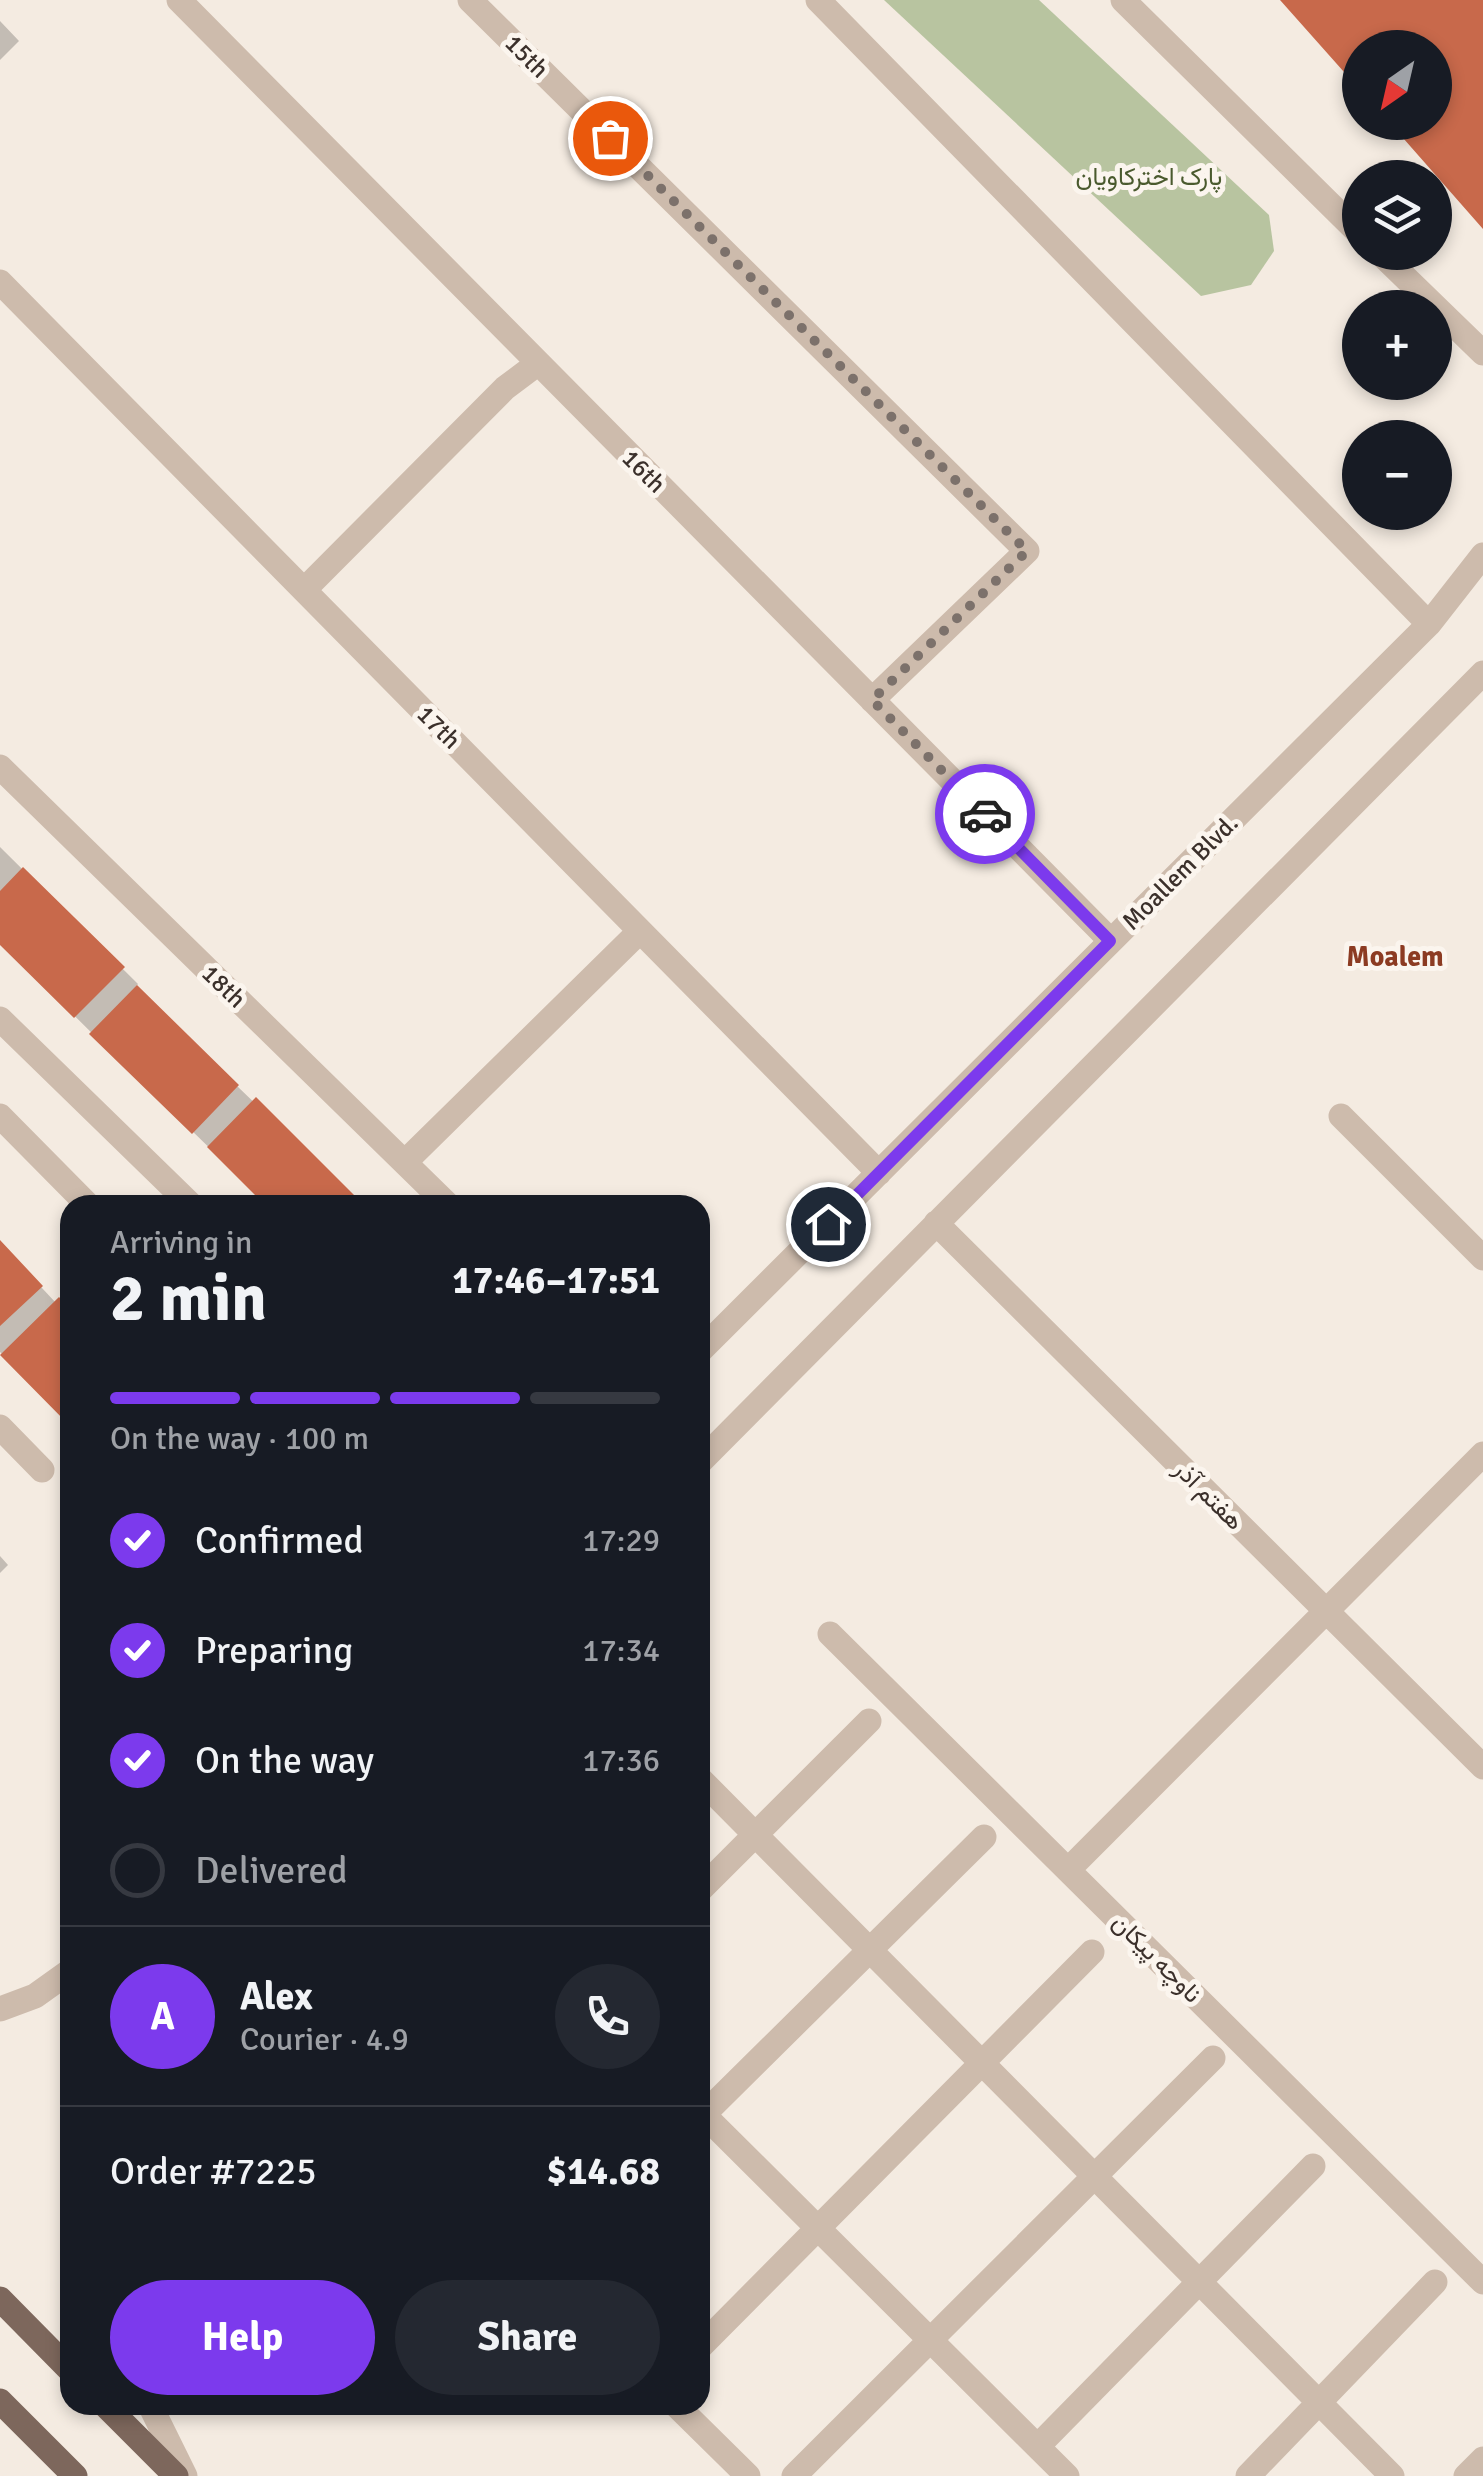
<!DOCTYPE html>
<meta charset="utf-8">
<style>
:root{--surface:#171b24;--page:#242831;--text:#f1f3f6;--muted:#9ea1a6;--line:#363941;--accent:#7c3aed}
body{margin:0;font-family:Signika,Vazirmatn,sans-serif;background:var(--page);color:var(--text);height:100vh;display:flex;flex-direction:column;font-size:38px;white-space:nowrap}
*{box-sizing:border-box;margin:0}
p{font-size:32px;color:var(--muted)}
.icon{flex:none;width:55px;height:55px;fill:none;stroke:currentColor;stroke-width:2;stroke-linecap:round;stroke-linejoin:round}
.map{position:relative;flex:1;overflow:hidden}
.panel{position:absolute;left:60px;top:1195px;width:650px;height:1220px;display:flex;flex-direction:column;background:var(--surface);border-radius:30px;box-shadow:0 5px 15px #0003}
.panel>*{flex:none}
.needle{width:65px;rotate:214deg}
.buttons{position:absolute;left:1342px;top:30px;display:grid;gap:20px}
.buttons a{display:grid;place-items:center;width:110px;height:110px;border-radius:50%;background:var(--surface);box-shadow:0 5px 15px #0003;font-size:50px}
.pin{position:absolute;display:grid;place-items:center;width:85px;height:85px;color:#fff;margin:-42px;border:5px solid #fff;border-radius:50%;box-shadow:0 2px 10px #0007}
.courier{position:absolute;display:grid;place-items:center;width:100px;height:100px;margin:-50px;border:8px solid #7c3aed;border-radius:50%;background:#fff;color:#222;box-shadow:0 2px 12px #0007}
.headline em{font-style:normal;font-weight:800}
.headline div{display:flex;flex-direction:column-reverse}
.headline{display:flex;align-items:center;justify-content:space-between;height:170px;padding:0 50px}
h1{font-size:65px;font-weight:800;line-height:75px}
.bar{display:grid;grid-template-columns:repeat(4,1fr);gap:15px 10px;align-content:center;height:120px;padding:0 50px}
.bar i{height:12px;border-radius:8px;background:var(--line)}
.bar .active{background:var(--accent)}
.bar p{grid-column:span 4}
.line{display:flex;align-items:center;gap:25px;padding:0 50px;border-top:2px solid var(--line)}
.line div{flex:1}
.round{display:grid;place-items:center;flex:none;width:105px;height:105px;border-radius:52px;background:var(--page)}
ol{padding:0 50px;list-style:none}
li{display:flex;align-items:center;gap:30px;height:110px}
li p{margin-inline-start:auto}
li .icon{padding:10px;border-radius:50%;background:var(--accent);color:#fff;stroke-width:4}
li:last-child{color:var(--muted)}
li i{width:55px;height:55px;border:5px solid var(--line);border-radius:50%}
.cta{display:flex;gap:20px;margin-top:auto;padding:20px 50px}
.cta a{flex:1;height:115px;border-radius:60px;background:var(--accent);color:#fff;font-size:40px;font-weight:800;line-height:115px;text-align:center}
.cta a+a{background:var(--page);color:var(--text)}
.map>svg:first-child{display:block}
</style>
<div class="map">
<svg width="1483" height="2476" viewBox="0 0 1483 2476">
<rect width="100%" height="100%" fill="#f4ebe1"/>
<path fill="#b8c4a0" d="M 884,0 L 1039,0 L 1269,215 L 1274,251 L 1251,285 L 1201,296 Z"/>
<path fill="#0003" d="M 0,21 L 19,41 L 0,60 Z
M 0,847 L 138,984 L 135,988 L 361,1205 L 268,1205 L 108,1049 L 0,942 Z
M 0,1243 L 56,1303 L 70,1311 L 70,1422 L 0,1352 Z
M 0,1556 L 8,1565 L 0,1573 Z"/>
<path fill="#c8694b" d="M 1280,0 L 1483,0 L 1483,229 L 1389,122 L 1435,122 L 1435,48 L 1360,48 L 1360,90 Z
M 23,867 L 125,967 L 74,1018 L 0,945 L 0,891 Z
M 137,985 L 239,1085 L 192,1134 L 89,1034 Z
M 256,1097 L 354,1195 L 344,1205 L 265,1205 L 207,1147 Z
M 0,1240 L 43,1286 L 0,1326 Z
M 59,1297 L 70,1308 L 70,1426 L 0,1355 Z"/>
<g fill="none" stroke-linecap="round" stroke-linejoin="round">
<path stroke="#cdbbac" stroke-width="25" d="M 179,0 L 1111,941
M 470,0 L 1027,551 L 872,700
M 818,0 L 1429,624
M 1123,0 L 1360,234
M 1379,252 L 1483,353
M 0,282 L 879,1173
M 304,590 L 505,388 L 537,364
M 0,767 L 448,1205
M 0,1019 L 191,1205
M 0,1116 L 88,1205
M 1341,1116 L 1483,1258
M 405,1162 L 640,931
M 936,1223 L 1483,1767
M 700,1351 L 1429,624 L 1483,555
M 0,1427 L 42,1470
M 700,1462 L 1483,673
M 830,1634 L 1483,2282
M 700,1779 L 1392,2476
M 1068,1870 L 1483,1454
M 700,1890 L 869,1721
M 0,2009 L 35,1996 L 70,1971
M 700,2111 L 1067,2476
M 700,2118 L 984,1837
M 700,2347 L 1092,1952
M 150,2405 L 185,2476
M 676,2405 L 748,2476
M 1038,2446 L 1313,2166
M 794,2476 L 1213,2058
M 1248,2476 L 1435,2282
M 1466,2476 L 1483,2459"/>
<path stroke="#7d675c" stroke-width="25" d="M 0,2299 L 70,2370
M 0,2401 L 75,2476
M 105,2405 L 176,2476"/>
</g>
<g fill="none" stroke-linecap="round" stroke-linejoin="round">
<path stroke="#7c716b" stroke-width="10" stroke-dasharray="0 18" d="M 610,138 L 1027,551 L 872,700 L 985,814"/>
<path stroke="#7c3aed" stroke-width="12" d="M 828,1224 L 1110,941 L 985,814"/>
</g>
<g text-anchor="middle" dominant-baseline="central" stroke-width="10" stroke-linejoin="round" paint-order="stroke">
<g font-size="25" fill="#3b302b" stroke="#fbf5ee">
<text transform="translate(527 56) rotate(45)">15th</text>
<text transform="translate(644 471) rotate(45)">16th</text>
<text transform="translate(439 727) rotate(45)">17th</text>
<text transform="translate(1180 872) rotate(-45)">Moallem Blvd.</text>
<text transform="translate(224 986) rotate(44)">18th</text>
<text transform="translate(1209 1495) rotate(45)">هفتم آذر</text>
<text transform="translate(1157 1958) rotate(45)">ناوچه پیکان</text>
</g>
<g font-size="25" fill="#4a5a2e" stroke="#fbf5ee">
<text x="1149" y="176">پارک اخترکاویان</text>
</g>
<g font-size="28" font-weight="bold" fill="#8c3b22" stroke="#fbf5ee">
<text x="1395" y="957">Moalem</text>
</g>
</g>
</svg>
<div class="buttons">
<a><svg class="needle" viewBox="-14 -14 28 28"><path d="M0-13l5 13h-10z" fill="#e53935"/><path d="M0 13l5-13h-10z" fill="#9ea1a6"/></svg></a>
<a><svg class="icon" aria-label="layers" viewBox="0 0 24 24"><path d="M12 4l9 5-9 5-9-5zM3 14l9 5 9-5"/></svg></a>
<a>+</a>
<a>−</a>
</div>
<div class="pin" style="left:610px;top:138px;background:#ea580c"><svg class="icon" aria-label="bag" viewBox="0 0 24 24"><path d="M5 8h14l-1 12H6zM9 8a3 3 0 0 1 6 0"/></svg></div>
<div class="pin" style="left:828px;top:1224px;background:#1f2937"><svg class="icon" aria-label="home" viewBox="0 0 24 24"><path d="M3 11l9-7 9 7M6 9v11h12V9"/></svg></div>
<div class="courier" style="left:985px;top:814px"><svg class="icon" aria-label="car" viewBox="0 0 24 24"><path d="M5 17H2v-5l4-1 3-4h7l3 4 3 1v5h-3M9 17h6M6 11h13"/><circle cx="7" cy="17" r="2"/><circle cx="17" cy="17" r="2"/></svg></div>
<section class="panel">
<div class="headline"><div><h1>2 min</h1><p>Arriving in</p></div><em>17:46–17:51</em></div>
<div class="bar"><i class="active"></i><i class="active"></i><i class="active"></i><i></i><p>On the way · 100 m</p></div>
<ol>
<li><svg class="icon" aria-label="check" viewBox="0 0 24 24"><path d="M5 12l5 5 9-10"/></svg>Confirmed<p>17:29</p></li>
<li><svg class="icon" aria-label="check" viewBox="0 0 24 24"><path d="M5 12l5 5 9-10"/></svg>Preparing<p>17:34</p></li>
<li><svg class="icon" aria-label="check" viewBox="0 0 24 24"><path d="M5 12l5 5 9-10"/></svg>On the way<p>17:36</p></li>
<li><i></i>Delivered</li>
</ol>
<div class="line" style="height:180px"><b class="round" style="background:var(--accent);color:#fff">A</b><div><b>Alex</b><p>Courier · 4.9</p></div><a class="round"><svg class="icon" aria-label="phone" viewBox="0 0 24 24"><path d="M5 4h4l2 5-3 2q2 4 5 5l2-3 5 2v4C11 20 4 13 5 4z"/></svg></a></div>
<div class="line" style="height:130px"><div>Order #7225</div><b>$14.68</b></div>
<div class="cta"><a>Help</a><a>Share</a></div>
</section>
</div>
